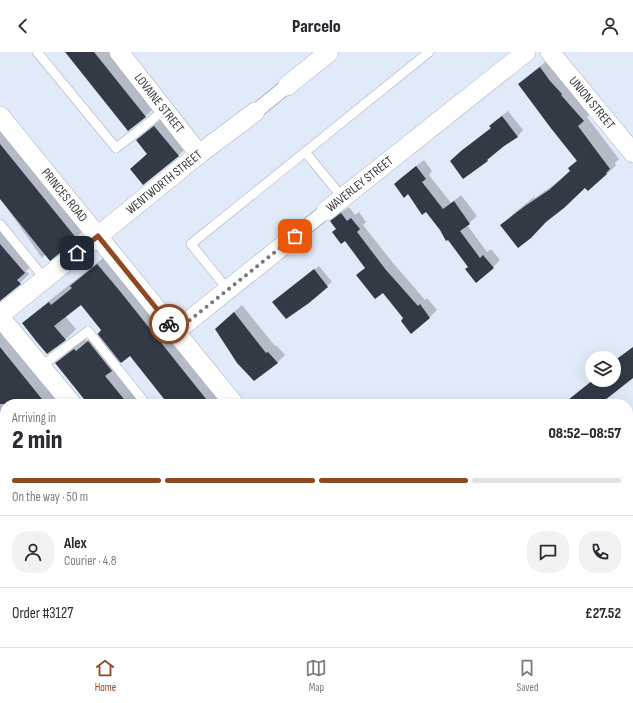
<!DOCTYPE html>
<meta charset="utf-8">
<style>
:root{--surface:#fff;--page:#f2f2f3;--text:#2b2b33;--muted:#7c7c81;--line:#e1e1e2;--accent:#8f4922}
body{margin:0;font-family:"Sofia Sans Condensed",sans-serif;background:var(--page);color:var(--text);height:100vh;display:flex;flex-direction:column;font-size:15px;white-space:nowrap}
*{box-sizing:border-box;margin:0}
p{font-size:13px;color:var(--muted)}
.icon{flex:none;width:22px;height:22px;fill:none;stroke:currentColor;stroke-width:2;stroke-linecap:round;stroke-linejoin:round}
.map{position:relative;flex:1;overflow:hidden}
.details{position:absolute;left:0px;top:347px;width:633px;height:248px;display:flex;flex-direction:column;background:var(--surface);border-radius:16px 16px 0 0;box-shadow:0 4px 16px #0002}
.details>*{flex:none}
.buttons{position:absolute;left:585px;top:299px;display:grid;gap:8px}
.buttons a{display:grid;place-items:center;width:36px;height:36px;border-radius:50%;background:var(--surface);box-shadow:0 4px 16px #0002;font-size:20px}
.pin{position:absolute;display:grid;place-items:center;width:34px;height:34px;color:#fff;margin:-17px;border-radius:8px;box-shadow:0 2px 6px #0006}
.courier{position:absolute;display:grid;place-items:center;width:40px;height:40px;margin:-20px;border:3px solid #8f4922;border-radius:50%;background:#fff;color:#222;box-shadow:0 1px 5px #0007}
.headline em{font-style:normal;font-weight:800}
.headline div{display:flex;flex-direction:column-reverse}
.headline{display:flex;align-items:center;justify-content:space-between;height:68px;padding:0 12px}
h1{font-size:26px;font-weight:800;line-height:30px}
.bar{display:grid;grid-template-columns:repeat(4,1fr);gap:6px 4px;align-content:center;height:48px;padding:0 12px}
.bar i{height:5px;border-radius:3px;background:var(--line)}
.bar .active{background:var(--accent)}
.bar p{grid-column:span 4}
.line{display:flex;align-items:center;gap:10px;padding:0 12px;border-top:1px solid var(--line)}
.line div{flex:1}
.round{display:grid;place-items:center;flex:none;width:42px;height:42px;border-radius:16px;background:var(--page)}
header{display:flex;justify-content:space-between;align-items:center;height:52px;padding:0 12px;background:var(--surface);font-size:18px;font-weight:800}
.menu{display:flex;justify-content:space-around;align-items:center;height:56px;border-top:1px solid var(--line);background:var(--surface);font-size:11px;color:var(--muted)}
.menu a{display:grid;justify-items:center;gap:2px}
.menu .active{color:var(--accent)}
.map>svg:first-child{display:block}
</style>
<header><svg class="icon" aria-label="back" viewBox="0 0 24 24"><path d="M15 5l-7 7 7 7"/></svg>Parcelo<svg class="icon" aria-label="person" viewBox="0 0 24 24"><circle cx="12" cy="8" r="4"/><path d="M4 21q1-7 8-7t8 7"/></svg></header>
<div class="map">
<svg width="633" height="595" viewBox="0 0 633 595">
<rect width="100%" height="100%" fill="#e1eaf9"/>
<path fill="#0003" d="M 66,0 L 111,0 L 155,55 L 146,64 L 128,78 Z
M 550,6 L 593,59 L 587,65 L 619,107 L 615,111 L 616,113 L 607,122 L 588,137 L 585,134 L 504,171 L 513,162 L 534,145 L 535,146 L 559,129 L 571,118 L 569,116 L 577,108 L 519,32 L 529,23 Z
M 508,59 L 523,78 L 518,84 L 504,94 L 487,108 L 463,126 L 491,76 L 490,74 L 496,68 Z
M 163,66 L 188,94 L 179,103 L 143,132 L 131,117 L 147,102 L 137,89 L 146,79 Z
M 0,73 L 85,177 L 76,186 L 46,202 L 42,206 L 0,146 Z
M 424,108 L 432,119 L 429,123 L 451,151 L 461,143 L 477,164 L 467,173 L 487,200 L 491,197 L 500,208 L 493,215 L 476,229 L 469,215 L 426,159 L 409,141 L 395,132 L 402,125 Z
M 349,155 L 355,163 L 359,160 L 366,170 L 363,173 L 393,211 L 425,248 L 427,246 L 437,258 L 430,265 L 411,280 L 404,266 L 331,169 L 338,162 Z
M 0,171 L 35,211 L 26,219 L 29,222 L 20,231 L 0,242 Z
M 108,202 L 228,352 L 166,352 L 168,350 L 130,303 L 121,309 L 116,314 L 146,352 L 89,352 L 56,311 L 67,301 L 85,287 L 87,289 L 99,280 L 100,281 L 102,278 L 81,251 L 65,264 L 76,277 L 66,287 L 48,300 L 24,271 L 34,261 Z
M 319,214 L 332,230 L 327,234 L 273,250 L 278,246 Z
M 242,253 L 275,294 L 276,293 L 285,303 L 277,311 L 224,269 Z
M 0,275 L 62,352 L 5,352 L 5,453 L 0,448 Z
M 418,347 L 421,352 L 412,352 Z
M 633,420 L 633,498 L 628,502 L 628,424 Z
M 147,590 L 335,590 L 334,595 L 194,595 Z"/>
<path fill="#333a46" d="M 65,0 L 94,0 L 146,65 L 128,79 Z
M 540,15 L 550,29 L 562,42 L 561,43 L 584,69 L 578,74 L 610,117 L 606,121 L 607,122 L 588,139 L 585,136 L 564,156 L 546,170 L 531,186 L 518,196 L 500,173 L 525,154 L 549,138 L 570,119 L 568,116 L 577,109 L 550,75 L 518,32 Z
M 502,64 L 518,85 L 504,94 L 487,108 L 488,109 L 463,127 L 450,109 L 461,99 L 491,76 L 489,74 Z
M 154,74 L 179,104 L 143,133 L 130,117 L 147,102 L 136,88 Z
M 0,92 L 77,187 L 50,209 L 0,147 Z
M 416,114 L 426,127 L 422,130 L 443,157 L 454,149 L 470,172 L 460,179 L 480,206 L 483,203 L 494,216 L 476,231 L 465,217 L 468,215 L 448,188 L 446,189 L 440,178 L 426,160 L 422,163 L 408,142 L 404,146 L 394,132 Z
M 341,161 L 347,169 L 351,166 L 360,177 L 357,180 L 386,218 L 418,254 L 420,252 L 430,266 L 411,282 L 401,269 L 403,266 L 383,241 L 375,247 L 356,223 L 365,216 L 345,189 L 341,192 L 332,180 L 336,177 L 330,169 Z
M 0,192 L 25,221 L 17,228 L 21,232 L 0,249 Z
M 97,212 L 119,238 L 210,352 L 168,352 L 130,304 L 121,311 L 98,282 L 101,278 L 81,253 L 54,274 L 66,288 L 47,302 L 36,289 L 22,271 L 49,250 L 51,253 L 72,236 L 70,234 Z
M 314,217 L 328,235 L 309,251 L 286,267 L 272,250 Z
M 234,260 L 266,301 L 268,300 L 278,311 L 254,329 L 237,311 L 215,277 Z
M 88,289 L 112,319 L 105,324 L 128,352 L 88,352 L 55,311 L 74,297 L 76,299 Z
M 0,295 L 12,310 L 46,352 L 0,352 Z
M 633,295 L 633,326 L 600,352 L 563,352 L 593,328 L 614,328 L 614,309 Z"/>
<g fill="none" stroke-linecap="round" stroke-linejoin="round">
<defs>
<path id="service" d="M 37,0 L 116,96 L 151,69 L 164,57
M 305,100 L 343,146
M 0,172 L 45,227
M 228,238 L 191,192 L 429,0
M 41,314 L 88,279 L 146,352
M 0,373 L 5,379
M 341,590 L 344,595"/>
<path id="pedestrian" d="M 255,60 L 287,34
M 295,184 L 326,159"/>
<g id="minor">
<path id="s1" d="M 119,0 L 199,102"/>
<path id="s2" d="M 550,0 L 633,101"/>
<path d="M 287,34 L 329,0"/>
<path id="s3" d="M 0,64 L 234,352"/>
<path id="s4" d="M 326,159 L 526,0"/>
<path id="s5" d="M 0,263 L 98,184 L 199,102 L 255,60"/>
<path d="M 0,265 L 72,352"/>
<path d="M 175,280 L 295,184"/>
<path d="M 0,471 L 5,471"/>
<path d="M 0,562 L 5,563"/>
<path d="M 430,590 L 435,595"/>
<path d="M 41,594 L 54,595"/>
</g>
</defs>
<use href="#service" stroke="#a7afbe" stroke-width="10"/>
<use href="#pedestrian" stroke="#a7afbe" stroke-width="16"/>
<use href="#minor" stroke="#a7afbe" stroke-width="20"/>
<use href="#service" stroke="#fff" stroke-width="9"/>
<use href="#pedestrian" stroke="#fff" stroke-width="14"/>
<use href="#minor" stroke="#fff" stroke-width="19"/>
</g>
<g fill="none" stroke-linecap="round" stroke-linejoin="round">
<path stroke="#737881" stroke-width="4" stroke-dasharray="0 7.2" d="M 169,272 L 175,280 L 295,184"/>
<path stroke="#8f4922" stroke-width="5" d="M 77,201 L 98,184 L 169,272"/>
</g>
<g text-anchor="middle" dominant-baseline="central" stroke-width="4" stroke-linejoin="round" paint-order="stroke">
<g font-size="13" fill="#383b41" stroke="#f3f7fd">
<text stroke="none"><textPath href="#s1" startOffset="65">LOVAINE STREET</textPath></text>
<text stroke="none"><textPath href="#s2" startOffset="66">UNION STREET</textPath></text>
<text stroke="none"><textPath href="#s5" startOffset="211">WENTWORTH STREET</textPath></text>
<text stroke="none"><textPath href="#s4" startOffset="43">WAVERLEY STREET</textPath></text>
<text stroke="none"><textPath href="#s3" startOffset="102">PRINCES ROAD</textPath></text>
</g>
</g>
</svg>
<div class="buttons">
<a><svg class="icon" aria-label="layers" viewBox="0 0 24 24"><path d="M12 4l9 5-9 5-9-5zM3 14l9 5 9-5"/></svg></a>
</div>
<div class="pin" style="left:295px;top:184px;background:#ea580c"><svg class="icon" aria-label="bag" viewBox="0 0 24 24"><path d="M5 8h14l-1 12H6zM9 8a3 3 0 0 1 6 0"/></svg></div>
<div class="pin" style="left:77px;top:201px;background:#1f2937"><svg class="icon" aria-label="home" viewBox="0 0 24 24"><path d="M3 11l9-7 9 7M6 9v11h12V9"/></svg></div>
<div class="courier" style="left:169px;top:272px"><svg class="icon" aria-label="bike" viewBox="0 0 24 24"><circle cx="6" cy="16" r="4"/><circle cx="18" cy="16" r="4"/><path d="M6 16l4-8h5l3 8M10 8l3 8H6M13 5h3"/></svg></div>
<section class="details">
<div class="headline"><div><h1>2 min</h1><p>Arriving in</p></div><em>08:52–08:57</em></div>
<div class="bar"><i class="active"></i><i class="active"></i><i class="active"></i><i></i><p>On the way · 50 m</p></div>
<div class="line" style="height:72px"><a class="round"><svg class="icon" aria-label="person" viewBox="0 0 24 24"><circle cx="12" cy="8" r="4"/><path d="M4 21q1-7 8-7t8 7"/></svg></a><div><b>Alex</b><p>Courier · 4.8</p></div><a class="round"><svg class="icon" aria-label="chat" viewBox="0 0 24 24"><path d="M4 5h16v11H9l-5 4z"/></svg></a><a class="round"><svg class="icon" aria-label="phone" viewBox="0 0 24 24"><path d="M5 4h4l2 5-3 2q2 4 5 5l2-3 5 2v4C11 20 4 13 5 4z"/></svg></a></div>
<div class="line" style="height:52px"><div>Order #3127</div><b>£27.52</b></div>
</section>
</div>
<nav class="menu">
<a class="active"><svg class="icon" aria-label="home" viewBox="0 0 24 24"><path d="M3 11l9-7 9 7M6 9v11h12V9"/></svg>Home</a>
<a><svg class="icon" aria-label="map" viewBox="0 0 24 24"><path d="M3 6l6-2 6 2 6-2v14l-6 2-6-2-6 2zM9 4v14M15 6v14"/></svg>Map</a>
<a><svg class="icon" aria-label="saved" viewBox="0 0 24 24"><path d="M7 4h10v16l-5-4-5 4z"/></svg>Saved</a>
</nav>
